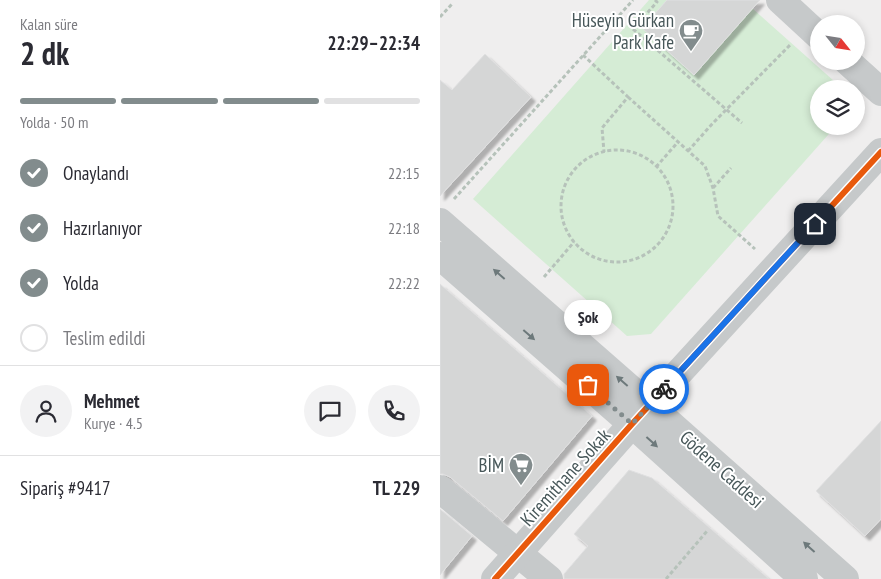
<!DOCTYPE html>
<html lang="tr">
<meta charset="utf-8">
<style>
:root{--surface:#fff;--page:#f2f2f3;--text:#2b2b33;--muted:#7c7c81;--line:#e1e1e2;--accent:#828c8d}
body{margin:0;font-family:"PT Sans Narrow",sans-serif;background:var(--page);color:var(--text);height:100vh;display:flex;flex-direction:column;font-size:19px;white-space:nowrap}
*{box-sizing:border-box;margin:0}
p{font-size:16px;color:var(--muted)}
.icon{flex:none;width:28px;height:28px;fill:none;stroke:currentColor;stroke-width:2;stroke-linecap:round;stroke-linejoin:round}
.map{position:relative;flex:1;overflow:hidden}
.drawer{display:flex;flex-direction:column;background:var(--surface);width:440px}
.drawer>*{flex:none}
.needle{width:32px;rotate:120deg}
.controls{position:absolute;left:370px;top:15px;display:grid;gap:10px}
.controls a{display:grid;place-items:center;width:55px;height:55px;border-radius:50%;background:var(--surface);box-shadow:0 2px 8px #0003;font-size:25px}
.pin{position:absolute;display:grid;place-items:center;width:42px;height:42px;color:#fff;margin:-21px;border-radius:10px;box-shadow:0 2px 8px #0006}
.courier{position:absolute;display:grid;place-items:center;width:50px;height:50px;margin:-25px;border:4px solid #1a73e8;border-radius:50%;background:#fff;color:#222;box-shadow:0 1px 6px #0007}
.bubble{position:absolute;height:35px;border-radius:18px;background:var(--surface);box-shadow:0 2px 8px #0003;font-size:16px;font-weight:700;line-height:35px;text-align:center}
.overview em{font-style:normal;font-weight:700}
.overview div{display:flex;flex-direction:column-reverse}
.overview{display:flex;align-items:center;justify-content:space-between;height:85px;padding:0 20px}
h1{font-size:32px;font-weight:700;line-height:38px}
.bar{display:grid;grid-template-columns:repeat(4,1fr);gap:8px 5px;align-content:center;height:60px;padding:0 20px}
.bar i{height:6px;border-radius:4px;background:var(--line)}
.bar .active{background:var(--accent)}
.bar p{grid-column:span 4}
.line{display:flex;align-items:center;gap:12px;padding:0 20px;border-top:1px solid var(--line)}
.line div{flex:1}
.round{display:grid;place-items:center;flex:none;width:52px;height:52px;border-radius:26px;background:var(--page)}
ol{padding:0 20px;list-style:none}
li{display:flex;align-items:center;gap:15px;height:55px}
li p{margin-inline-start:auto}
li .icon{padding:5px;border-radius:50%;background:var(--accent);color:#fff;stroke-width:4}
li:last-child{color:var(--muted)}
li i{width:28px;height:28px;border:2px solid var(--line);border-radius:50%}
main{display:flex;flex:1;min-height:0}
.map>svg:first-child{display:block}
</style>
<main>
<section class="drawer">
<div class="overview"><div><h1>2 dk</h1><p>Kalan süre</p></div><em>22:29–22:34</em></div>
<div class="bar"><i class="active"></i><i class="active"></i><i class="active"></i><i></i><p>Yolda · 50 m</p></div>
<ol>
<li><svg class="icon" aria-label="check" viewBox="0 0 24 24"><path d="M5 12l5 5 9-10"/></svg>Onaylandı<p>22:15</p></li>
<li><svg class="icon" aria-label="check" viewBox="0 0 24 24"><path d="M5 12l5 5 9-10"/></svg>Hazırlanıyor<p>22:18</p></li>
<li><svg class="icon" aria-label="check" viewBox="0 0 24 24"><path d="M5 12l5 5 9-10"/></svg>Yolda<p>22:22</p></li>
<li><i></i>Teslim edildi</li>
</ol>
<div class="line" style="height:90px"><a class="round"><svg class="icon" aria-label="person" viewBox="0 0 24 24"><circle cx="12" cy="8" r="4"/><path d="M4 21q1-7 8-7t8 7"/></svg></a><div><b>Mehmet</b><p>Kurye · 4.5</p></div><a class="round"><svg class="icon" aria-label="chat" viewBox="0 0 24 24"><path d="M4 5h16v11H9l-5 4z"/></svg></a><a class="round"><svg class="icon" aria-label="phone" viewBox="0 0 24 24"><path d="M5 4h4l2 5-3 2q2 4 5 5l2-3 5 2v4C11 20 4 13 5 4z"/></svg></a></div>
<div class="line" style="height:65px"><div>Sipariş #9417</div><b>TL 229</b></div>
</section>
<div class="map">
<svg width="441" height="579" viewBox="0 0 441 579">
<defs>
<filter id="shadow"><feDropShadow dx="4.5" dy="4.5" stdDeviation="1" flood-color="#0004"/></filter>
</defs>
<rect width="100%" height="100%" fill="#efeeee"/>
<path fill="#d5ecd5" d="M 209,0 L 303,0 L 403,89 L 379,89 L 379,126 L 396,126 L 211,334 L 187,336 L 33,199 Z"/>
<path fill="#d5d6d6" stroke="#e0e0e1" filter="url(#shadow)" d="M 227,0 L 320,0 L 254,75 L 202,28 Z
M 45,54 L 91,97 L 0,196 L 0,80 L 12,90 Z
M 0,284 L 152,416 L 63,521 L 10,477 L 3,474 L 0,474 Z
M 441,421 L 441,519 L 425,536 L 376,491 Z
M 189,470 L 212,478 L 329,579 L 124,579 L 124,574 L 148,546 L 134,534 Z
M 0,509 L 32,536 L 0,575 Z"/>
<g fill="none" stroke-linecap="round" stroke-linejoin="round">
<path stroke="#b6c2ba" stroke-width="3" stroke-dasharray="4 2.5" stroke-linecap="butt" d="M 215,0 L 217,2 L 193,29 L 302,123
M 0,17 L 12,4
M 143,55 L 188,97 L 162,128 L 164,152
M 188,97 L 265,166 L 273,188 L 278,216 L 315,249
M121 206a56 56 0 1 1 112 0a56 56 0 1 1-112 0Z
M 248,151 L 273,123 L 350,45
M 216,167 L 238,142
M 273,188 L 291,168
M 14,199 L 193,0
M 104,277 L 134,242
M 226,579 L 268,530"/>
<path stroke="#c6c9ca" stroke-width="28" d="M 340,0 L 379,36
M 407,61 L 441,92
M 0,489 L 109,579"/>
<path stroke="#c6c9ca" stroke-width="28" d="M 55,579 L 192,424 L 441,152"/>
<path stroke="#c6c9ca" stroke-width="28" d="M 0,222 L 209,405 L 405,579
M 0,256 L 192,424 L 364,579"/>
<defs>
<path id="cycleway" d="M 55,579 L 192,424 L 441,152"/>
</defs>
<use href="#cycleway" stroke="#fff" stroke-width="9"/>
<use href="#cycleway" stroke="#e8590c" stroke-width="6"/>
</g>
<defs><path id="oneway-solid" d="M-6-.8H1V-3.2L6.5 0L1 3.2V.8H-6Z" transform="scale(1.25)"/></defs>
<g fill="#6d797b">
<use href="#oneway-solid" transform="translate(59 274) rotate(-139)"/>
<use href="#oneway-solid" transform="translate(89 335) rotate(41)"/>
<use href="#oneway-solid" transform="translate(182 381) rotate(-139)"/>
<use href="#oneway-solid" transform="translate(212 442) rotate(42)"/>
<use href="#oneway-solid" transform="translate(369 547) rotate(-138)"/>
</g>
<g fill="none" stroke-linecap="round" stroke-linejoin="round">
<path stroke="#828c8d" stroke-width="5" stroke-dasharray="0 9" d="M 148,385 L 192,424 L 224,389"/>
<path stroke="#1a73e8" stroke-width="6" d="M 224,389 L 375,224"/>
</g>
<defs>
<symbol id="cafe-pin" viewBox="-11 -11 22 30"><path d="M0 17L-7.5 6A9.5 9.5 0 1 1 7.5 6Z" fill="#828c8d" stroke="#fff"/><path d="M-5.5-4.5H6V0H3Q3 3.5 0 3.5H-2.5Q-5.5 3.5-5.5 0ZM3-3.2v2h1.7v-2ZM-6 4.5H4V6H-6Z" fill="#fff"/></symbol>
<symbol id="supermarket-pin" viewBox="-11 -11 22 30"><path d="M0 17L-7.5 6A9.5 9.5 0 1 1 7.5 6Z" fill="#828c8d" stroke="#fff"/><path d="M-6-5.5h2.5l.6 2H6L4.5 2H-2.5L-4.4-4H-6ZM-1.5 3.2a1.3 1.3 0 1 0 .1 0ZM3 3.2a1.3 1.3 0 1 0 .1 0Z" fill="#fff"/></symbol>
</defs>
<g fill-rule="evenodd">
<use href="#cafe-pin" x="237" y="17" width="28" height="38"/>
<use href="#supermarket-pin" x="67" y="451" width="28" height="38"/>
</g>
<g text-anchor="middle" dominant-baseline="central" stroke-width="4" stroke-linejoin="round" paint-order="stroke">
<g font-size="19" fill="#475759" stroke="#fff" text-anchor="end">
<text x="234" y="20">Hüseyin Gürkan<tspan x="234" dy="22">Park Kafe</tspan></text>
<text x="64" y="465">BİM</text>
</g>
<g font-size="19" fill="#475759" stroke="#fff">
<text transform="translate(282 469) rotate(42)">Gödene Caddesi</text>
<text transform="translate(125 477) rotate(-48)">Kiremithane Sokak</text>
</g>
</g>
</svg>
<div class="controls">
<a><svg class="needle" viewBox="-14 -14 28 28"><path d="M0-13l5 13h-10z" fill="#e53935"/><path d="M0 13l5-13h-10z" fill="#7c7c81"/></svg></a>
<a><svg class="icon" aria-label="layers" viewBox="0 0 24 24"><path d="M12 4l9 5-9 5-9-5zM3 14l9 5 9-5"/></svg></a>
</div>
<div class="pin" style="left:148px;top:385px;background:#ea580c"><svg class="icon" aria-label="bag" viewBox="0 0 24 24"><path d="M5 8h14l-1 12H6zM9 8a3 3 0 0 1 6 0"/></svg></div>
<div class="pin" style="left:375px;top:224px;background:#1f2937"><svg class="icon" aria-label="home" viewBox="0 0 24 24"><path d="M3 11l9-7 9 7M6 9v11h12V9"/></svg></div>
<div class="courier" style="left:224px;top:389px"><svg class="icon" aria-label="bike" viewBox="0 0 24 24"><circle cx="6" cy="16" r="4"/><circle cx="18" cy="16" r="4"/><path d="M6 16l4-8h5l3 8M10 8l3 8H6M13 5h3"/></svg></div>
<div class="bubble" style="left:124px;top:300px;width:48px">Şok</div>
</div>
</main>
